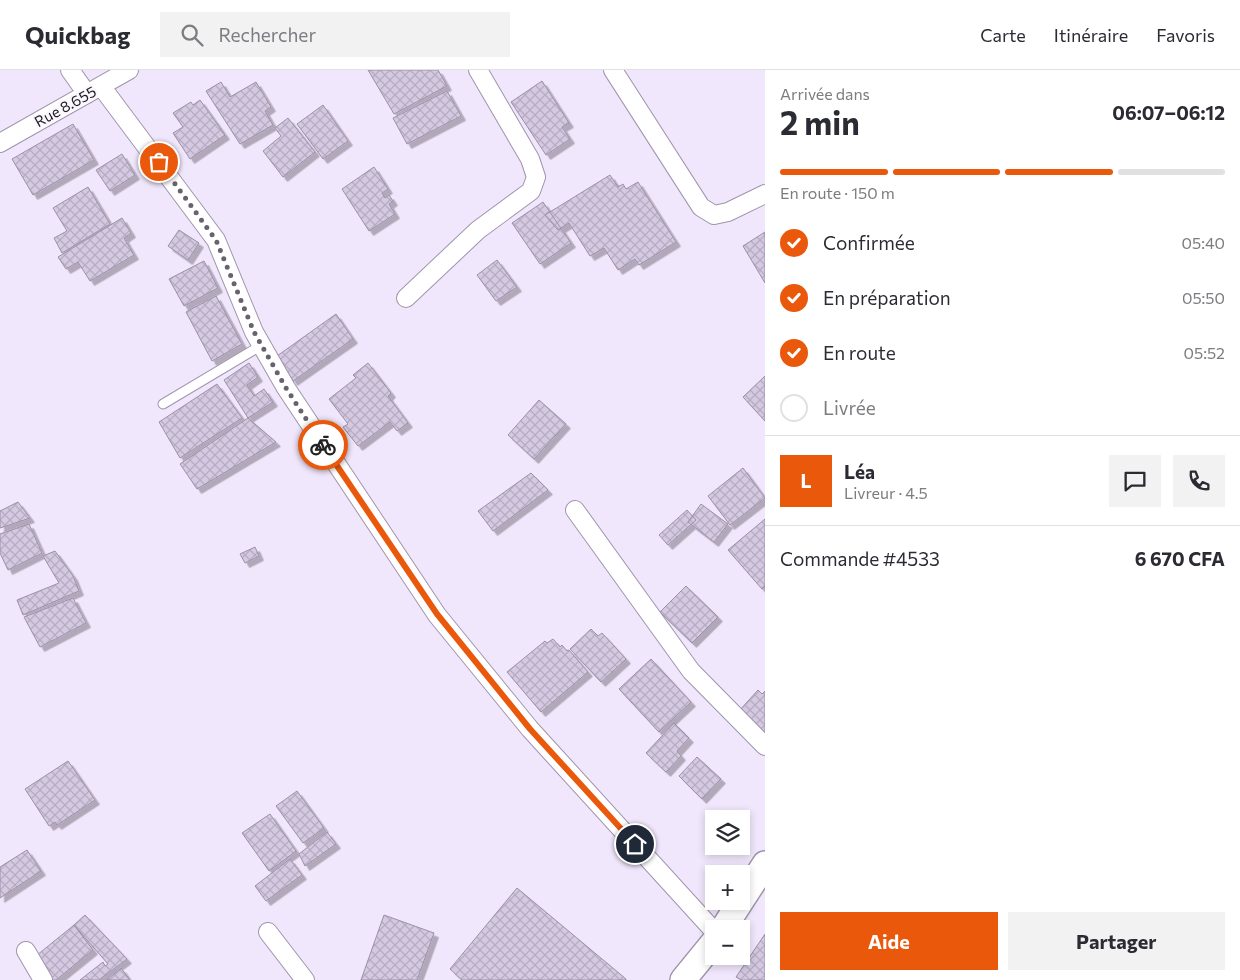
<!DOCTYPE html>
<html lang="fr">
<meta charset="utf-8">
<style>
:root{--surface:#fff;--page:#f2f2f3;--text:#2b2b33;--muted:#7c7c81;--line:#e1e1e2;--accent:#ea580c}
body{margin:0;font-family:Commissioner,sans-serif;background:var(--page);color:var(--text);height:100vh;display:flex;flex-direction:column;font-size:19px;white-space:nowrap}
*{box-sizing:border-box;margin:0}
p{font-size:16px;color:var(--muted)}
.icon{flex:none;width:28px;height:28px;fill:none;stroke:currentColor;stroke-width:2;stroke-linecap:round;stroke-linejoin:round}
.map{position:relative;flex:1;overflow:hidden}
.side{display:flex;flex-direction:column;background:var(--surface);width:475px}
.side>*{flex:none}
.buttons{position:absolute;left:705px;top:740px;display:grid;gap:10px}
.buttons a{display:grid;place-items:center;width:45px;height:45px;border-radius:0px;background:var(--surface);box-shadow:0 2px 8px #0003;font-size:25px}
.pin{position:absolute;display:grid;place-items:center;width:42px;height:42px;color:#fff;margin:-21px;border:2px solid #fff;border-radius:50%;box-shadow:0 1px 5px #0007}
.courier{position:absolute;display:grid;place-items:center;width:50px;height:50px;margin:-25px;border:4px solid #ea580c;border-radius:50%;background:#fff;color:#222;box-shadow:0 1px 6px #0007}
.head em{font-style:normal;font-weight:700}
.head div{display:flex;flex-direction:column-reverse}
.head{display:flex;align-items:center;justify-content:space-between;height:85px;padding:0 15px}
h1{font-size:32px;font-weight:700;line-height:38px}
.bar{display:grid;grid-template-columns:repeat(4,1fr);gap:8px 5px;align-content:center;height:60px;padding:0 15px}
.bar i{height:6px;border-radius:4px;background:var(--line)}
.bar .current{background:var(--accent)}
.bar p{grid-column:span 4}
.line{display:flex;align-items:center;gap:12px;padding:0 15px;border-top:1px solid var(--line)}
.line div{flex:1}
.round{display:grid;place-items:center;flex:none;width:52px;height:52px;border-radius:0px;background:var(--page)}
ol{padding:0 15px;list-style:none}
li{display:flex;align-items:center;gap:15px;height:55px}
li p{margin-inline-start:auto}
li .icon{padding:5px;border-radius:50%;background:var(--accent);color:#fff;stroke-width:4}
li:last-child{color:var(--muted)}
li i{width:28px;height:28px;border:2px solid var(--line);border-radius:50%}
.action{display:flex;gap:10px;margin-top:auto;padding:10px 15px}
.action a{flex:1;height:58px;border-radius:0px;background:var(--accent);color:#fff;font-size:20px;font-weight:700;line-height:58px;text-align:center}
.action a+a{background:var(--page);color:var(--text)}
header{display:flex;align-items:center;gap:30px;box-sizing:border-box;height:70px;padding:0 25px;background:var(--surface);border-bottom:1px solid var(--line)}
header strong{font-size:24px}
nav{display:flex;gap:28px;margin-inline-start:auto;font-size:18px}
.search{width:350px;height:45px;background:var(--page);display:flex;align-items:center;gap:12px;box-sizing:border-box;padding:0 18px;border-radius:0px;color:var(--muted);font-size:19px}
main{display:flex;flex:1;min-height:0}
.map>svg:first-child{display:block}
</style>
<header>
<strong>Quickbag</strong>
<div class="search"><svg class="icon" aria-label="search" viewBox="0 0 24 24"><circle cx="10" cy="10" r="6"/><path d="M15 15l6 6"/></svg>Rechercher</div>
<nav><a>Carte</a><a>Itinéraire</a><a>Favoris</a></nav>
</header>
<main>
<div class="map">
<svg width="765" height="910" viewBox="0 0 765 910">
<defs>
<pattern id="building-cross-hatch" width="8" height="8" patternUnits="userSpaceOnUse" patternTransform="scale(1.25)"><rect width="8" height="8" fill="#d5c9e2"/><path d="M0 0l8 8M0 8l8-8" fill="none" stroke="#b6acc2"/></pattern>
<filter id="shadow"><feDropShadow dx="4.5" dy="4.5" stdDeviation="0" flood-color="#0004"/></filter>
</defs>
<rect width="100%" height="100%" fill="#f1e7fc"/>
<path fill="url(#building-cross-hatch)" stroke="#9b90a8" filter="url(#shadow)" d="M 368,0 L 438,0 L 447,16 L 394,44 Z
M 542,11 L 569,53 L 562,57 L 570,69 L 546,85 L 511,32 Z
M 221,12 L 230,27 L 256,12 L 271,37 L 265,41 L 273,55 L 240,74 L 206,21 Z
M 447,21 L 461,46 L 407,74 L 393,48 Z
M 200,30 L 225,65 L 190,89 L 173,63 L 183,57 L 173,43 L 191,32 L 193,35 Z
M 323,35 L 348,71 L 323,89 L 297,54 Z
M 288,48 L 315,82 L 283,107 L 263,81 L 281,66 L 275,58 Z
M 73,54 L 94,90 L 33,125 L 12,89 Z
M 122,84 L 135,105 L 110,121 L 96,100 Z
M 374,97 L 388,119 L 382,123 L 385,128 L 389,125 L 393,131 L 389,134 L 395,144 L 369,161 L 342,119 Z
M 610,105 L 618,117 L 623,114 L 626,119 L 638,112 L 676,172 L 639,195 L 635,189 L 618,200 L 604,178 L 590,186 L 569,153 L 558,160 L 545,145 Z
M 88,117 L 110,154 L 62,183 L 54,168 L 67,161 L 53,138 Z
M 543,132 L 571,173 L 540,194 L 512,153 Z
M 122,148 L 131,163 L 124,168 L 134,185 L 90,211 L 78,192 L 66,199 L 58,187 Z
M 179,160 L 199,173 L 188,190 L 168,176 Z
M 765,162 L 765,213 L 743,176 Z
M 497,190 L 517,217 L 496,231 L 477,205 Z
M 204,191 L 218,218 L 184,236 L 169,209 Z
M 216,226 L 242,274 L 212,291 L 186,242 Z
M 336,244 L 353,269 L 293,311 L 277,286 Z
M 249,293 L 258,307 L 247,315 L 254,326 L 264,319 L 273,332 L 248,348 L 224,310 Z
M 368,293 L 391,323 L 388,326 L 408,353 L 397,361 L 390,352 L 358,376 L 343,357 L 348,354 L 329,329 L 356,308 L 353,305 Z
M 765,306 L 765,351 L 743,327 Z
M 217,314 L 242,348 L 180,388 L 159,352 Z
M 539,330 L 566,354 L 534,389 L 508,365 Z
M 248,348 L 276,372 L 197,419 L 180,394 Z
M 743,398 L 765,428 L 730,455 L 708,426 Z
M 531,403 L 548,420 L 493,461 L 478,441 Z
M 18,432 L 30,448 L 0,458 L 0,441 Z
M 701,434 L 728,454 L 714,472 L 688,452 Z
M 687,440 L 696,450 L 668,475 L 659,465 Z
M 765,449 L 765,516 L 762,519 L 728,480 Z
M 29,454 L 42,483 L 8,500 L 0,483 L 0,464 Z
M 255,477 L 259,486 L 245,493 L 240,484 Z
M 55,481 L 73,506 L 79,521 L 23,545 L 17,530 L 59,513 L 43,486 Z
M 686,516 L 718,547 L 692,573 L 660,542 Z
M 73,528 L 86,553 L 40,577 L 24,547 Z
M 591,559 L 598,566 L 602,563 L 626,589 L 601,612 L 570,579 Z
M 553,569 L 560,577 L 562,575 L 567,581 L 569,580 L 588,602 L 541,642 L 507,602 L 545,571 L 547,573 Z
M 651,589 L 691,632 L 659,662 L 619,619 Z
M 758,620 L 762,624 L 765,621 L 765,665 L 739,641 Z
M 674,653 L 689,668 L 677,681 L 681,686 L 666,702 L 646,683 Z
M 697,687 L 721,709 L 702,729 L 679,706 Z
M 68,691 L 95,730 L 57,755 L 55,752 L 49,756 L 25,719 Z
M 297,721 L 324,758 L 303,773 L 276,736 Z
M 270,744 L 296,781 L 269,801 L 242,763 Z
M 327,762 L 336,774 L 305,796 L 299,784 Z
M 27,780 L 41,801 L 0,828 L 0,797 Z
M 290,789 L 302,805 L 266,831 L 255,816 Z
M 517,818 L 626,909 L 625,910 L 462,910 L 450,899 Z
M 85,845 L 127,889 L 99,910 L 80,910 L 103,892 L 105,896 L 108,894 L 74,855 Z
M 384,845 L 434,863 L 417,910 L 361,910 Z
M 74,855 L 93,880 L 56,910 L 47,910 L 31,890 Z
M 765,864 L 765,910 L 741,910 L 736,907 Z
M 121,898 L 130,910 L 107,910 Z"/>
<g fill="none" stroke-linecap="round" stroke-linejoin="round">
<defs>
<path id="service" d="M 163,334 L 262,275"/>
<path id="minor" d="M 70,0 L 87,24
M 613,0 L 701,137 L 714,145 L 728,142 L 765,124
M 101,16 L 216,170 L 254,262 L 286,318 L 437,545 L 530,659 L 714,861
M 0,73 L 129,0
M 406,228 L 478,160 L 531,121 L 536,107 L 530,89 L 478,0
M 575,440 L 691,601 L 765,676
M 268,862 L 305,910
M 26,881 L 43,910"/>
<path id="secondary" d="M 741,831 L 765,794
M 723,859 L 741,831
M 683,910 L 714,872"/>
</defs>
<use href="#service" stroke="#a094ac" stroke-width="11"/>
<use href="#minor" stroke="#a094ac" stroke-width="20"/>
<use href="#secondary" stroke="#a094ac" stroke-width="28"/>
<use href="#service" stroke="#fff" stroke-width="9"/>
<use href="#minor" stroke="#fff" stroke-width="18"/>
<use href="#secondary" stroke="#fff" stroke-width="25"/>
</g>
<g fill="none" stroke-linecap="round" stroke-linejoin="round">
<path stroke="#68626f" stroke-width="5" stroke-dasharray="0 9" d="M 159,92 L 216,170 L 254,262 L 286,318 L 323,375"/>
<path stroke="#ea580c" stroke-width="6" d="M 323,375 L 437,544 L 530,659 L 635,774"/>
</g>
<g text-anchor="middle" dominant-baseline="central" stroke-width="5" stroke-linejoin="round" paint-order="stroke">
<g font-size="15" fill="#1e1a23" stroke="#fbf8fd">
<text transform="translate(65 36) rotate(-29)">Rue 8.655</text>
</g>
</g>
</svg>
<div class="buttons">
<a><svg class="icon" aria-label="layers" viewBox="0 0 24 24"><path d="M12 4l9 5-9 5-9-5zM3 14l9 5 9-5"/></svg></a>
<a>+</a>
<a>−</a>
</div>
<div class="pin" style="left:159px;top:92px;background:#ea580c"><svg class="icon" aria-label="bag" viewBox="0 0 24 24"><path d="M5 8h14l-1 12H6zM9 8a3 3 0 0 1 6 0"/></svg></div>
<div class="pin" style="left:635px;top:774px;background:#1f2937"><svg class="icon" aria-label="home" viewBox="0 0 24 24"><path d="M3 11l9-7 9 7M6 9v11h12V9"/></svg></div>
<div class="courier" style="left:323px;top:375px"><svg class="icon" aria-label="bike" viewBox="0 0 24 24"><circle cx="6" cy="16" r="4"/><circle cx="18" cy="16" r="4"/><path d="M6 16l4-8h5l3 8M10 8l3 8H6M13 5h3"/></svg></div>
</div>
<section class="side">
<div class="head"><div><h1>2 min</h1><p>Arrivée dans</p></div><em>06:07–06:12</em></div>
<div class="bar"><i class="current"></i><i class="current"></i><i class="current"></i><i></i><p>En route · 150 m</p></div>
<ol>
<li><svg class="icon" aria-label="check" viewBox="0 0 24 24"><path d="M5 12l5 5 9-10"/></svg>Confirmée<p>05:40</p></li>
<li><svg class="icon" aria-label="check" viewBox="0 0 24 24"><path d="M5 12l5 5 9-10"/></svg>En préparation<p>05:50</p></li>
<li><svg class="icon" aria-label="check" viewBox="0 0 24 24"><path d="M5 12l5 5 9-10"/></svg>En route<p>05:52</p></li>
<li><i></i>Livrée</li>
</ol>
<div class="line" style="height:90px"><b class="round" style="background:var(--accent);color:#fff">L</b><div><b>Léa</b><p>Livreur · 4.5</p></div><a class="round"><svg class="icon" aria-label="chat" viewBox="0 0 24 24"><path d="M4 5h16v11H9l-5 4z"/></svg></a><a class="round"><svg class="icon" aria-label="phone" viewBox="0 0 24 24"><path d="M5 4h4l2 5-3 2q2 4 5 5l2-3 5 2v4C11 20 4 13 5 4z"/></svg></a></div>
<div class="line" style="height:65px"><div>Commande #4533</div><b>6 670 CFA</b></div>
<div class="action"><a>Aide</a><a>Partager</a></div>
</section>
</main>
